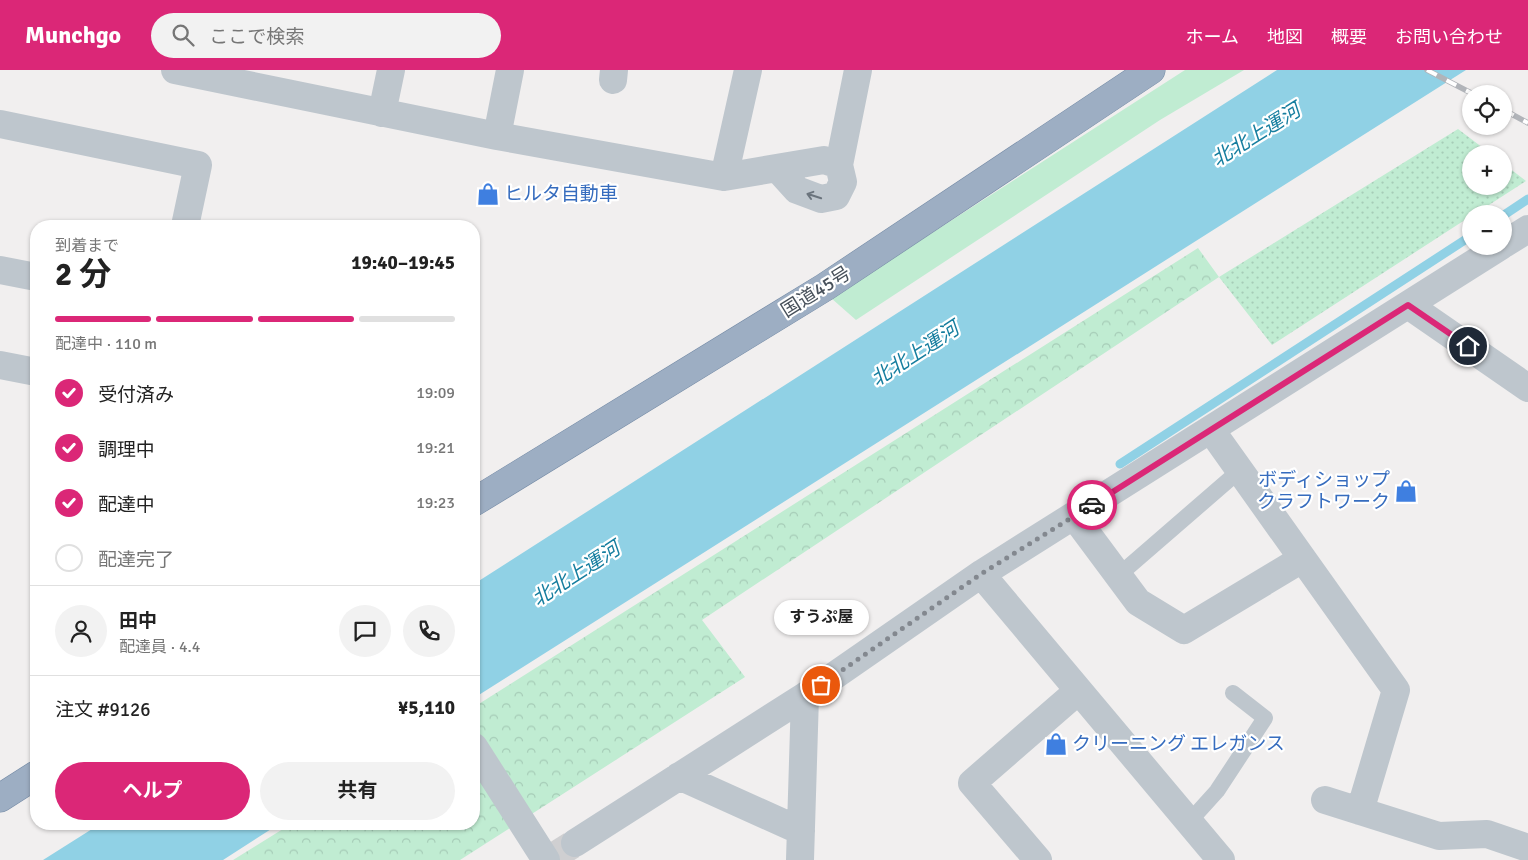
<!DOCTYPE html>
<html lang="ja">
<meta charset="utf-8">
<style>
:root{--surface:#fff;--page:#f2f2f2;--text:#222;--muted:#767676;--line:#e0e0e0;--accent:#db2777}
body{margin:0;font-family:Signika,"Noto Sans JP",sans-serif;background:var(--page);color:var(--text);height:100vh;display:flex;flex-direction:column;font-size:19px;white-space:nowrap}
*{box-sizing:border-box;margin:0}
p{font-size:16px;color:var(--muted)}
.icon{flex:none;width:28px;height:28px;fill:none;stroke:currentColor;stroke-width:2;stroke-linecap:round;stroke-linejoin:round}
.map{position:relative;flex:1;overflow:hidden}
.details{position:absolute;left:30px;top:150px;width:450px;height:610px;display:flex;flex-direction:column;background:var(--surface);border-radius:20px;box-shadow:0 1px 4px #0004}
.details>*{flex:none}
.buttons{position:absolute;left:1462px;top:15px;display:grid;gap:10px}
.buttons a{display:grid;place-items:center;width:50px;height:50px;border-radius:50%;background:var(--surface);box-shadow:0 1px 4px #0004;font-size:25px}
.pin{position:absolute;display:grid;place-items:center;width:42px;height:42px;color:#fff;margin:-21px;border:2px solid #fff;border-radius:50%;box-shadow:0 1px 5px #0007}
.courier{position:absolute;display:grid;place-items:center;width:50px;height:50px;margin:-25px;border:4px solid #db2777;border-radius:50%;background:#fff;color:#222;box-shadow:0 1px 6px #0007}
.bubble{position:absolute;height:35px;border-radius:18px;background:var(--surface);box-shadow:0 1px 4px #0004;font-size:16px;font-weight:700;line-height:35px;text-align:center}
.summary em{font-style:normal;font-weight:700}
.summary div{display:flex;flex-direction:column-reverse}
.summary{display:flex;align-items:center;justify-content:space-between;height:85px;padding:0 25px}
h1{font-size:32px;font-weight:700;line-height:38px}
.bar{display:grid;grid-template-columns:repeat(4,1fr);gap:8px 5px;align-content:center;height:60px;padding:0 25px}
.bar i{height:6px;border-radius:4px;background:var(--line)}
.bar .current{background:var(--accent)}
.bar p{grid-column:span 4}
.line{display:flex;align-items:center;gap:12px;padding:0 25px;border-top:1px solid var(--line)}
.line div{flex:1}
.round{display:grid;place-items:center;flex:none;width:52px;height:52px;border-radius:26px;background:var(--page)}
ol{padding:0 25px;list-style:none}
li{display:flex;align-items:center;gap:15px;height:55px}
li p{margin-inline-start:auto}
li .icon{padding:5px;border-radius:50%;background:var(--accent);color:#fff;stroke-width:4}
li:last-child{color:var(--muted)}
li i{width:28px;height:28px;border:2px solid var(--line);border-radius:50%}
.primary-button{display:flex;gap:10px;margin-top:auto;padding:10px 25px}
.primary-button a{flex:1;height:58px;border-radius:30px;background:var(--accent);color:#fff;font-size:20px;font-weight:700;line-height:58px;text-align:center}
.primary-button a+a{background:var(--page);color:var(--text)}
header{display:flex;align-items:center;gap:30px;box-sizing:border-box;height:70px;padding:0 25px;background:var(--accent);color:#fff}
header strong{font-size:24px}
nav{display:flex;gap:28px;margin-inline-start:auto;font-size:18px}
.search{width:350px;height:45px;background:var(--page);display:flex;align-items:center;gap:12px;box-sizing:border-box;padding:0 18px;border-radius:28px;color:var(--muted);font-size:19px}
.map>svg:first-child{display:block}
</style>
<header>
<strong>Munchgo</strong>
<div class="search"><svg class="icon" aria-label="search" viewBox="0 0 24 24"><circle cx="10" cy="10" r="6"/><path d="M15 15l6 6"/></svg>ここで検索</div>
<nav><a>ホーム</a><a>地図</a><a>概要</a><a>お問い合わせ</a></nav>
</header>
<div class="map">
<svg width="1528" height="790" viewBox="0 0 1528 790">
<defs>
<pattern id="forest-crowns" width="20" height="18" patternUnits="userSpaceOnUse" patternTransform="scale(1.25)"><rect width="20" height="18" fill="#c0ecd2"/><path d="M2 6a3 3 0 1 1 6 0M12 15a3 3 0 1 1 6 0" fill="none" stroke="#a6ccb7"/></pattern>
<pattern id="park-dots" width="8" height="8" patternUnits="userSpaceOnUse" patternTransform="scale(1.25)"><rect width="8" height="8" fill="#c0ecd2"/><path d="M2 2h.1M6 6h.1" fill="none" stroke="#a6ccb7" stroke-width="1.8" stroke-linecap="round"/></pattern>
</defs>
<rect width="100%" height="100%" fill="#f1efef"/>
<path fill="#c0ecd2" d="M 1185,0 L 1244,0 L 1160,50 L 856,250 L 831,228 Z"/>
<path fill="url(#forest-crowns)" d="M 1198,178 L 1219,207 L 702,550 L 745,607 L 460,790 L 233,790 L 291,754 L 474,754 L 474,637 Z"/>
<path fill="url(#park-dots)" d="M 1458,59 L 1491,84 L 1471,84 L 1471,116 L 1504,116 L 1504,94 L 1526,111 L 1475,144 L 1471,144 L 1471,146 L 1272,275 L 1219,207 Z"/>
<path fill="#90d1e5" d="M 1277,0 L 1466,0 L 474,628 L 474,514 Z
M 100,754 L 279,754 L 223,790 L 43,790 Z"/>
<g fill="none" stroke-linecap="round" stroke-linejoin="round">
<path stroke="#90d1e5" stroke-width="9" d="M 1504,145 L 1528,129
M 1120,394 L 1471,166"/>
<path stroke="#cfcfd1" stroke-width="28" stroke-dasharray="28 14" stroke-linecap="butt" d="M 548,790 L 575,773"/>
<defs>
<path id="trunk" d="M 474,432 L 825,217 L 1151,0
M 0,728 L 36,705"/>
</defs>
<use href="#trunk" stroke="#758ba6" stroke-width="29"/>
<path stroke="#bec6cd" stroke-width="16" d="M 1119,505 L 1239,401
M 1189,752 L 1217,721 L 1265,648 L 1233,623"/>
<path stroke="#bec6cd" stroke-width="28" d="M 175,0 L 497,66 L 724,107 L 824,90 L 839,95 L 843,112 L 836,126 L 821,129 L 797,120 L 778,99
M 613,10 L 614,0
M 382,43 L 391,0
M 0,54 L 198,95 L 185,156
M 497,66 L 510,0
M 839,95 L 858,0
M 724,107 L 748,0
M 1504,174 L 1528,159
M 0,200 L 36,207
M 1408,235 L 1528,318
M 0,295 L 36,302
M 1211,360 L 1396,620 L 1360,741
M 1074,446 L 1138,532 L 1184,560 L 1302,489
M 981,504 L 1221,790
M 679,706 L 801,761
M 1325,730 L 1439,766 L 1487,764 L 1528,778
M 575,773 L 805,626 L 981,504 L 1501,176
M 800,790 L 805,626
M 1038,790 L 972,713 L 1078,621"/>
<path stroke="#bec6cd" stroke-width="28" d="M 474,677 L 546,790"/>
<use href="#trunk" stroke="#9daec3" stroke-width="28"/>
<defs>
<path id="rail" d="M 1427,0 L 1473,24
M 1504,40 L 1528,53"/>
</defs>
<use href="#rail" stroke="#b1b4b9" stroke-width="5.5"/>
<use href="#rail" stroke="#fff" stroke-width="4" stroke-dasharray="11" stroke-linecap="butt"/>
</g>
<defs><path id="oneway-shaft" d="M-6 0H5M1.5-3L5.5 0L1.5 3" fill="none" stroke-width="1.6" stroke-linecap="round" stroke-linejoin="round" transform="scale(1.25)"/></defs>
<use stroke="#6b747d" href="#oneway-shaft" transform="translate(814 126) rotate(-162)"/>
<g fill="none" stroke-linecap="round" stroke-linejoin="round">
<path stroke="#83888f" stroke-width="5" stroke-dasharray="0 9" d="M 821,615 L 981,504 L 1092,435"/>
<path stroke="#db2777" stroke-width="6" d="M 1092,435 L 1408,235 L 1468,276"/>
</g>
<defs>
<symbol id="shop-bare" viewBox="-9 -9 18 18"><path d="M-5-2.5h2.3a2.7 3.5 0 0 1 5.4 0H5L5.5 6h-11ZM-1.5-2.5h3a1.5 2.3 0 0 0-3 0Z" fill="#3f7fe0" stroke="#fff" stroke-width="2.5" paint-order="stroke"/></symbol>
</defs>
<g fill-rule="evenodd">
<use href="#shop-bare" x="472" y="108" width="32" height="32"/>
<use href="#shop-bare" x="1390" y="405" width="32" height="32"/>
<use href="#shop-bare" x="1040" y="658" width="32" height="32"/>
</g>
<g text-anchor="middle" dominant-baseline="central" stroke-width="4.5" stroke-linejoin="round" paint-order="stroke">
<g font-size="19" fill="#366cbe" stroke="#fff" text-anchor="start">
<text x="504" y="124">ヒルタ自動車</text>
<text x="1390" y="410" text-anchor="end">ボディショップ<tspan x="1390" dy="22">クラフトワーク</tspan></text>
<text x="1072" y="674">クリーニング エレガンス</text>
</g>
<g font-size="19" fill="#48515b" stroke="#fff">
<text transform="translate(816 222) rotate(-32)">国道45号</text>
</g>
<g font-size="20" font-style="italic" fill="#167e9f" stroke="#fff">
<text transform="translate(1256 65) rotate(-32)">北北上運河</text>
<text transform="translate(915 284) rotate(-33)">北北上運河</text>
<text transform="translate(576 504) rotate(-33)">北北上運河</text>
</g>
</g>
</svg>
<div class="buttons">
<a><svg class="icon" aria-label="locate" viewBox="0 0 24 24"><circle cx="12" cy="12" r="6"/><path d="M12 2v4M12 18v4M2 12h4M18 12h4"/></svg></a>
<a>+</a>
<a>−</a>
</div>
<div class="pin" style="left:821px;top:615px;background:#ea580c"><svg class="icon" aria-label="bag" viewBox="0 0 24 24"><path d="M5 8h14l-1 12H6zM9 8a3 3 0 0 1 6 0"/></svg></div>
<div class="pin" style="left:1468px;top:276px;background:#1f2937"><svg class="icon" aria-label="home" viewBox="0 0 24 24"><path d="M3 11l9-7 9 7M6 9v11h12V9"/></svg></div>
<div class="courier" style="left:1092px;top:435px"><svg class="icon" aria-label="car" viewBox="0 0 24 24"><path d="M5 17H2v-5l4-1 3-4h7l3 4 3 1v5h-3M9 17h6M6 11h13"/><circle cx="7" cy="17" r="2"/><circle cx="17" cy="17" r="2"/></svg></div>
<div class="bubble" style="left:774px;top:530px;width:95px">すうぷ屋</div>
<section class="details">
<div class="summary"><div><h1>2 分</h1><p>到着まで</p></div><em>19:40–19:45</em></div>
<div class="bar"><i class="current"></i><i class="current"></i><i class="current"></i><i></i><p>配達中 · 110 m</p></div>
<ol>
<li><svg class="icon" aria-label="check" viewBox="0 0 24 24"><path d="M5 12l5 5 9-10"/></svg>受付済み<p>19:09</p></li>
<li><svg class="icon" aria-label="check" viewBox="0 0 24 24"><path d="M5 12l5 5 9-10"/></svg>調理中<p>19:21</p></li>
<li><svg class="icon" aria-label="check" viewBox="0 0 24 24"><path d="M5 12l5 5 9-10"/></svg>配達中<p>19:23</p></li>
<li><i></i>配達完了</li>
</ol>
<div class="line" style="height:90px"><a class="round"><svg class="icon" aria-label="person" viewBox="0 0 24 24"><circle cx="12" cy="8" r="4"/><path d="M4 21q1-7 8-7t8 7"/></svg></a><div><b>田中</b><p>配達員 · 4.4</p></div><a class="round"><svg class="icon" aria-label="chat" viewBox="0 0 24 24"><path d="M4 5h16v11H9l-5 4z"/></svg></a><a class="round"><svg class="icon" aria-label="phone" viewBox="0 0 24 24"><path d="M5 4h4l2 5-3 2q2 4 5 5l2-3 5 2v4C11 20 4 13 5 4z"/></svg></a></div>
<div class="line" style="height:65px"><div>注文 #9126</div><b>¥5,110</b></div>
<div class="primary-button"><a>ヘルプ</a><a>共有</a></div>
</section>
</div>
